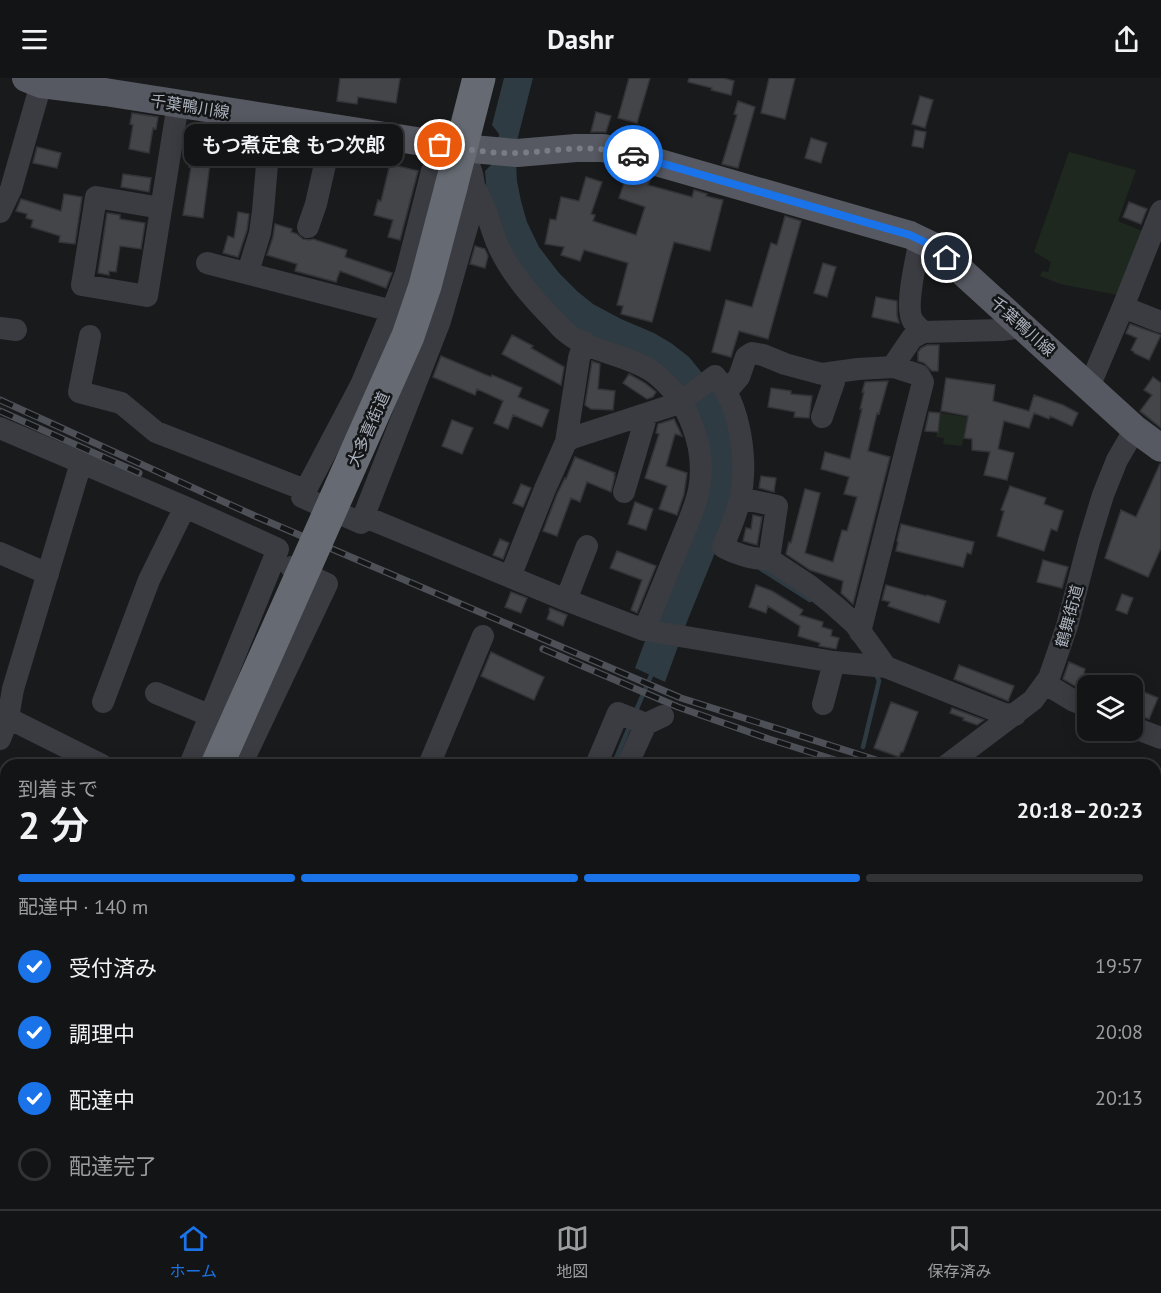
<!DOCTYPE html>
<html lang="ja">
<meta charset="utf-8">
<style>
:root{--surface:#131415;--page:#202122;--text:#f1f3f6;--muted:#9d9ea0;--line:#323334;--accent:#1a73e8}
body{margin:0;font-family:"PT Sans","Noto Sans JP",sans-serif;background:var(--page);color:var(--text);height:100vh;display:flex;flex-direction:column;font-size:22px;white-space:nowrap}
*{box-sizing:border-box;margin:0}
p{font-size:20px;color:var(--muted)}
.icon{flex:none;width:33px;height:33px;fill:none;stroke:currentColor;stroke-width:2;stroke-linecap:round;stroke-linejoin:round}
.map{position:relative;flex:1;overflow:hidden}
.details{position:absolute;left:0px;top:681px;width:1161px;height:450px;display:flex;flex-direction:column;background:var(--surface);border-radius:18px 18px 0 0;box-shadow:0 3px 15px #0003,0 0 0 2px var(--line)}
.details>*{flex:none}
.tools{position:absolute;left:1077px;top:597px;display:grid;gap:12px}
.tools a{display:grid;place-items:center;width:66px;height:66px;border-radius:12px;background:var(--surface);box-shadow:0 3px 15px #0003,0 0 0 2px var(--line);font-size:30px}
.pin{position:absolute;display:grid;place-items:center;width:51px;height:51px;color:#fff;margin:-26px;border:3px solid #fff;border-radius:50%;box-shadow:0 2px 6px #0007}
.courier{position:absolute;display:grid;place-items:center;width:60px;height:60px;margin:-30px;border:4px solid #1a73e8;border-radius:50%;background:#fff;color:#222;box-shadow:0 2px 8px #0007}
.bubble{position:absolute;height:42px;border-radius:12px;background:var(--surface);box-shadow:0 3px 15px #0003,0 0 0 2px var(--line);font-size:20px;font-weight:600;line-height:42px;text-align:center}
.head em{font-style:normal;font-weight:600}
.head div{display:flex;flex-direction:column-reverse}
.head{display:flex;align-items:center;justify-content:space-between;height:102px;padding:0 18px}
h1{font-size:39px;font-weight:600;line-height:45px}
.bar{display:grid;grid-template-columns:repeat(4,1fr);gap:9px 6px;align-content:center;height:72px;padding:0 18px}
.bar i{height:8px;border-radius:4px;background:var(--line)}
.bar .current{background:var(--accent)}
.bar p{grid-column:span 4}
ol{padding:0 18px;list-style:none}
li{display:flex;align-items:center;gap:18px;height:66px}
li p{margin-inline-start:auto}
li .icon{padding:6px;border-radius:50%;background:var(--accent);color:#fff;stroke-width:4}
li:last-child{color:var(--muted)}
li i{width:33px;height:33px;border:3px solid var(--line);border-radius:50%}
header{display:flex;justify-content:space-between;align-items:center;height:78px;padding:0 18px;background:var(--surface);font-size:27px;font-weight:600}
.tab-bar{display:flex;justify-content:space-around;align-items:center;height:84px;border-top:2px solid var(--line);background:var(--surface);font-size:16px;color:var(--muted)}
.tab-bar a{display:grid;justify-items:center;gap:3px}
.tab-bar .current{color:var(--accent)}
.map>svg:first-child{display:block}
</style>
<header><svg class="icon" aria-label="menu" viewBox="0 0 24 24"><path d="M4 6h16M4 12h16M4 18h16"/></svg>Dashr<svg class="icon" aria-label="share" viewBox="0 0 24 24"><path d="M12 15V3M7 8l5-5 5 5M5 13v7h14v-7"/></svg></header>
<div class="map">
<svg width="1161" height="1131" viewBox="0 0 1161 1131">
<rect width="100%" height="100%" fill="#191a1c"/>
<path fill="#1f281f" d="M 1069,74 L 1136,92 L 1118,143 L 1147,155 L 1123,218 L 1060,206 L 1040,198 L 1042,193 L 1048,194 L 1051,184 L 1034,174 Z
M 941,335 L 967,339 L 962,368 L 943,366 L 944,360 L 936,359 L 938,350 L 939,349 Z"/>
<path fill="#2e3b42" d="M 504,0 L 533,0 L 517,63 L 516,85 L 517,103 L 521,123 L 527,144 L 539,169 L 559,195 L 577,213 L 593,226 L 621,241 L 654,255 L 671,265 L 689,279 L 711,306 L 723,327 L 736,378 L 728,443 L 688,541 L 665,604 L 635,590 L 651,547 L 694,444 L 688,327 L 584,258 L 531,212 L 487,119 L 485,93 L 494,84 L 499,56 L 492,47 Z"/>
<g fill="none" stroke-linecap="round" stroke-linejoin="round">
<path stroke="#2e3b42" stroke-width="4.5" d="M 761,491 L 810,522
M 635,635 L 653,593
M 863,669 L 879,603 L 876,596
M 613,687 L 631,645
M 754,1131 L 756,1125"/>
</g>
<path fill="#434549" stroke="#333438" stroke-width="1.5" d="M 340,0 L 400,0 L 396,25 L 358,19 L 357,26 L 337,23 Z
M 629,0 L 650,0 L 637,45 L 618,40 Z
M 689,0 L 724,0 L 734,3 L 731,17 L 711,12 L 712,10 L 688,4 Z
M 769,0 L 795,0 L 785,41 L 761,35 Z
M 920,18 L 933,22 L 925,50 L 912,46 Z
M 738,23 L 755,29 L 738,90 L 722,86 L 737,37 L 734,36 Z
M 596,34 L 611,38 L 606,54 L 591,54 Z
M 132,35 L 158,39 L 156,51 L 153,50 L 149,75 L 129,71 L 133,47 L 130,46 Z
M 915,52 L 926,54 L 923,70 L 912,68 Z
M 811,60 L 827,65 L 821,85 L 805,80 Z
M 192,67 L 212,70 L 203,140 L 183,137 L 191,89 L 189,89 Z
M 37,69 L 61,75 L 57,90 L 33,85 Z
M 343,69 L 356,72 L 353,86 L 340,83 Z
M 390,86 L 418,93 L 400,162 L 388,159 L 393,142 L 374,137 L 378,122 L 381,123 Z
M 628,93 L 651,100 L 648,107 L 692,119 L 694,112 L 707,116 L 706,118 L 723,122 L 710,173 L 674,164 L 652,244 L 621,236 L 623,228 L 617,227 L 628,185 L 584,172 L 580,183 L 561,177 L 564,169 L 545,166 L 550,141 L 556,142 L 561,119 L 579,123 L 586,99 L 602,104 L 591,136 L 595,137 L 593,143 L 636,157 L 645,129 L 619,120 Z
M 123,96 L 151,100 L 149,114 L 121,109 Z
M 64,116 L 82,119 L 75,166 L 59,164 L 60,158 L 31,149 L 33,142 L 26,140 L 27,136 L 16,133 L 21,121 L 61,133 Z
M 1129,124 L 1147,131 L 1141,146 L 1123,139 Z
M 238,134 L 249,136 L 247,152 L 238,179 L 223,175 L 228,158 L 234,160 Z
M 107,135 L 120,137 L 120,141 L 145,145 L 141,171 L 120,168 L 116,194 L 109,193 L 109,197 L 98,195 Z
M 785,138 L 801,143 L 768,261 L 739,253 L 731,279 L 712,274 L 726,222 L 752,229 L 771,165 L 777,167 Z
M 275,146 L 292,151 L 291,154 L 297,156 L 303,161 L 310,162 L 313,161 L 347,172 L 345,179 L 392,195 L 386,210 L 340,193 L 336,204 L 295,193 L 297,186 L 267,177 L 273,159 Z
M 475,168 L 485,171 L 488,178 L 485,190 L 470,186 Z
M 823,185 L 836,189 L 827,219 L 814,215 Z
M 876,219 L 897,223 L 897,237 L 899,245 L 872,239 Z
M 1130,246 L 1161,257 L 1149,282 L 1134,275 L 1134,274 L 1131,272 L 1137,260 L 1126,255 Z
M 512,257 L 533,268 L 531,270 L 564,289 L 561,307 L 502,276 Z
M 927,267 L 939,267 L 938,293 L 932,293 L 924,285 L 918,283 L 918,274 L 921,270 Z
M 441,278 L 491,299 L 492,297 L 522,310 L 518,319 L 549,332 L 542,349 L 513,337 L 508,351 L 494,345 L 503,323 L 477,311 L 475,317 L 433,299 Z
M 592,283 L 600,286 L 598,311 L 615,313 L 613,332 L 591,331 L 585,327 Z
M 629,296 L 645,305 L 656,314 L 653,319 L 647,321 L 623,305 Z
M 1153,299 L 1161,305 L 1161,350 L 1140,333 L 1152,317 L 1144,312 Z
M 946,300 L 995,307 L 993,323 L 1029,333 L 1034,317 L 1063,327 L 1078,335 L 1072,348 L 1050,338 L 1049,341 L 1034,335 L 1029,350 L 1004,343 L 998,371 L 1014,375 L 1007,402 L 984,397 L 990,374 L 972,372 L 972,361 L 964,360 L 968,338 L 941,333 Z
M 888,303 L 879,336 L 877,335 L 868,373 L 890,379 L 853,526 L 841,515 L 843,503 L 810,492 L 786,476 L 789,464 L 791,465 L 805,411 L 820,415 L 805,475 L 833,484 L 842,452 L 847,453 L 857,419 L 844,416 L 849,399 L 821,391 L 825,374 L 850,381 L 862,331 L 860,331 L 864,314 L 862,314 L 865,304 Z
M 771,310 L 791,313 L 791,316 L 812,318 L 809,340 L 794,339 L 795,334 L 768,329 Z
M 929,334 L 940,335 L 938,354 L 925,353 Z
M 674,341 L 682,358 L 675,356 L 666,388 L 687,395 L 684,416 L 677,437 L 659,431 L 667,408 L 645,400 L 659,356 L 656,355 L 658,346 Z
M 452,342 L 473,350 L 462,376 L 442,368 Z
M 575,379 L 615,395 L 614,398 L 615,398 L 611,414 L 587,404 L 580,424 L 571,420 L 557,458 L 543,453 L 557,416 L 565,400 L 566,401 Z
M 1160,386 L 1161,386 L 1161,470 L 1148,499 L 1105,480 L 1121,432 L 1136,439 Z
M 761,398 L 776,400 L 774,414 L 759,410 Z
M 521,406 L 531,410 L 523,429 L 513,425 Z
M 1010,408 L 1046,420 L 1044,426 L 1063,433 L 1057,453 L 1051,451 L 1044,473 L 997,458 L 1004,433 L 1001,432 Z
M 635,424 L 653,431 L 646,452 L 628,446 Z
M 753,437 L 762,439 L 757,467 L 743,463 L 746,450 L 751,451 Z
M 901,446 L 974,464 L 971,476 L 967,475 L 963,489 L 896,473 L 898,464 L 897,463 Z
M 500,461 L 509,465 L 503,481 L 493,477 Z
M 617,473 L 656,488 L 637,535 L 631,532 L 642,502 L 610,490 Z
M 1043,482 L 1068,489 L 1062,510 L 1037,504 Z
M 756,507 L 772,513 L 803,532 L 800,537 L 823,544 L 822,549 L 832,552 L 831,558 L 839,560 L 836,571 L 819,568 L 820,565 L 798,558 L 800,548 L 768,528 L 766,535 L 749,529 Z
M 886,507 L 926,518 L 927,517 L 946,523 L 939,545 L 888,528 L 890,524 L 882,522 Z
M 511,514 L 527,520 L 521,535 L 505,529 Z
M 1122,516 L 1133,520 L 1127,536 L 1116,532 Z
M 550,530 L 567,537 L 563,548 L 547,541 L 550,533 L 549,532 Z
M 491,574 L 544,599 L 534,622 L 481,598 Z
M 1069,584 L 1085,591 L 1084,595 L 1109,608 L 1088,608 L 1088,614 L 1080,611 L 1063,601 Z
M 959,587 L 1014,608 L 1008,623 L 954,601 Z
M 1144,614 L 1158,620 L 1149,641 L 1135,636 Z
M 891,624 L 918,634 L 903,674 L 901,674 L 899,679 L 874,670 Z
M 952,630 L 984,642 L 977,647 L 963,642 L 964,640 L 950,635 Z"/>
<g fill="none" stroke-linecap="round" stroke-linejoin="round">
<path stroke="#3a3c42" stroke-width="22" d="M 461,70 C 473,93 476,103 473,128 L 440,243 L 361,445 L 302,419 L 361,307 L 392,233 L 406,195 L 432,93 L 445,79 Z
M 475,110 C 486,127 489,146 497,165 C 509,193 529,216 550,238 C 556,243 560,250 566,254 C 591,275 627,276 653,294 C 688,320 707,369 699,412 C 695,431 686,449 679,467 C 667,496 656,524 644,552
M 161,130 L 96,119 L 82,207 L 147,218 L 178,26
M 0,134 L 11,111 L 41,6
M 308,149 L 316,126 L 333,51
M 920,161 C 917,179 904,229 913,243 C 916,247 920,251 923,254
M 207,185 L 392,233
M 248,194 L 260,155 L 263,133 L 269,64 L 269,40
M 1123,229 L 1161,244
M 0,250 L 16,252
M 90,258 L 79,314 L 121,325 L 156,354 L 305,412
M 894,289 L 895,285 L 912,260 L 923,254 L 1002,252 L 1023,249
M 1089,309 L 1123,229 L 1161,133
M 726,314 L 739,299 L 746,279 L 752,275 L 763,277 L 785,286 L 822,296 L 858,291 L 894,289 L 919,297 L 923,304 L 860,554
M 822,339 L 834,304 L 832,296
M 0,350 L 185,429 L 278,471 L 190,687
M 566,364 L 579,280 L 584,264
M 624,414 L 647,336
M 740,420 L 777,428 L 769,481
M 363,438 L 566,522 L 644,552 L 834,584 L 886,589 L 1004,636 L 1015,637
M 0,475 L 48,496
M 510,499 L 545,411 L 566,364 L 572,360 L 670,328 L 680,324 L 715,298 C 741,327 748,384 740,421 C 736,438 729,453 723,469 C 736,476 754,482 769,481 L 810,508 L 835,528 L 855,546 L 886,589
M 566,522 L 587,468
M 1046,606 L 1074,623 L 1088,629
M 156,615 L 211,638
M 103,624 L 149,502 L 185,429
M 823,626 L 834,584
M 8,640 L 102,687
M 1132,649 L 1161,660
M 0,661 L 8,640 L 13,611 L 81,385
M 241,687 L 327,506 L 291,489
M 429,687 L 483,558
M 596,687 L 618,635 L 646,646
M 627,687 L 646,646 L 663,638
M 947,687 L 1033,622 L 1049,600 L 1067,548 L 1089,463 L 1103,417 L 1117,382 L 1135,351
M 0,852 L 6,855
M 1155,944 L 1161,924
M 482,1125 L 508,1131
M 186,1131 L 194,1125
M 403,1131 L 406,1125
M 425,1131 L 427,1125
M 894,1131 L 895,1125"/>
<path stroke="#565961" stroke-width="28" d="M 26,0 L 41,6 L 105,14 L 461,70 L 517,75 L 576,70 L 603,70 L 625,75 L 910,157 L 935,169 L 1135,351 L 1161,370"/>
<path stroke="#666b73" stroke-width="33" d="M 451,109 L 479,0
M 3,1131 L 6,1124
M 29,1131 L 32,1125"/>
<defs>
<path id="rail" d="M 0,322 L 255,438 L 681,620 L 892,687
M 0,333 L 139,395
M 543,571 L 678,629 L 769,661 L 851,687
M 1155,783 L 1161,785
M 1155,796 L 1161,798"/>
</defs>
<use href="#rail" stroke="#4d5057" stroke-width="7"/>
<use href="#rail" stroke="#141517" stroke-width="4.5" stroke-dasharray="14" stroke-linecap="butt"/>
<path stroke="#666b73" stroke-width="33" d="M 217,687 L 408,258 L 425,208 L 451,109"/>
</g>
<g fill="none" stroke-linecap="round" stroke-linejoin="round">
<path stroke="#787d85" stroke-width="6" stroke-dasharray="0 10.8" d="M 440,67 C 465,71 492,76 518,75 C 559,73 591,65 633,77"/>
<path stroke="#1a73e8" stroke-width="8" d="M 633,77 L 910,157 L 935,169 L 947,180"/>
</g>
<g text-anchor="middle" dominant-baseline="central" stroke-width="5" stroke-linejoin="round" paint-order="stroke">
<g font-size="16" fill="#abb2bd" stroke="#141517">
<text transform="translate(190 28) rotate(9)">千葉鴨川線</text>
<text transform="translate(1023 248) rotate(42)">千葉鴨川線</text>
<text transform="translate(368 351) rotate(-66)">大多喜街道</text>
<text transform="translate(1069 538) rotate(-75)">鶴舞街道</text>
</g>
</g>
</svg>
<div class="tools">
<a><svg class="icon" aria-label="layers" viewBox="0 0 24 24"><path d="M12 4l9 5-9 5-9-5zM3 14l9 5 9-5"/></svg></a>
</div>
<div class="pin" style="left:440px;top:67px;background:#ea580c"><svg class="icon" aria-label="bag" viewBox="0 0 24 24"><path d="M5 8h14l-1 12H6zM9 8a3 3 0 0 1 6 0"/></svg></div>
<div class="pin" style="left:947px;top:180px;background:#1f2937"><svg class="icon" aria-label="home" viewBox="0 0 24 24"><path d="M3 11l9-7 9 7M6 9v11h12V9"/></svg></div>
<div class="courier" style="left:633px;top:77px"><svg class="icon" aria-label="car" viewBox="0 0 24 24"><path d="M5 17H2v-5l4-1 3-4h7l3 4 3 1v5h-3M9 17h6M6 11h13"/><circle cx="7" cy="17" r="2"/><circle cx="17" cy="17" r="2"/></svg></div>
<div class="bubble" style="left:184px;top:46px;width:219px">もつ煮定食 もつ次郎</div>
<section class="details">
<div class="head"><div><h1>2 分</h1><p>到着まで</p></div><em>20:18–20:23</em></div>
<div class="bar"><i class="current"></i><i class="current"></i><i class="current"></i><i></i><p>配達中 · 140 m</p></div>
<ol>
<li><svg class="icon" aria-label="check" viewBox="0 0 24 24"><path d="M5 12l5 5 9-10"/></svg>受付済み<p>19:57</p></li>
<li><svg class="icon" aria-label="check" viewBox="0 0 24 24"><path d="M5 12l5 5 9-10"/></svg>調理中<p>20:08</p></li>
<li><svg class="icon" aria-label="check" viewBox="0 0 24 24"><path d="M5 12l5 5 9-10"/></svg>配達中<p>20:13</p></li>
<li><i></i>配達完了</li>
</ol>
</section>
</div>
<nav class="tab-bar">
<a class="current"><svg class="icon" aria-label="home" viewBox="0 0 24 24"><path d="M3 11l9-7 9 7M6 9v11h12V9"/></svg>ホーム</a>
<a><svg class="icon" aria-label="map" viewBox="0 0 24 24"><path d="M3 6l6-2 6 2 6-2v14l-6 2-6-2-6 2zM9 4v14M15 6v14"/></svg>地図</a>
<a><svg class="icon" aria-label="saved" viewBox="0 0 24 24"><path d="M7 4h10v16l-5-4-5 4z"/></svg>保存済み</a>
</nav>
